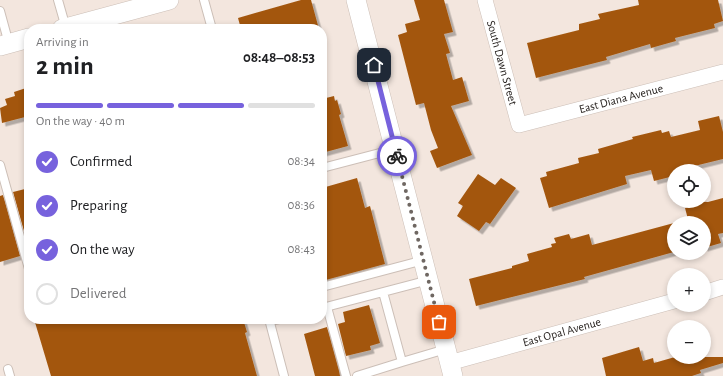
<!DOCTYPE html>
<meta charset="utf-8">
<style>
:root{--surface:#fff;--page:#f2f2f2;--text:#202124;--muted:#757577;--line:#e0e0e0;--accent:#7762dd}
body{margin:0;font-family:"Alegreya Sans",sans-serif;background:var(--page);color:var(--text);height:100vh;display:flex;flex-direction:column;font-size:15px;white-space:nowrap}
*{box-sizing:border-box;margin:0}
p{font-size:13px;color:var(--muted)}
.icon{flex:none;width:22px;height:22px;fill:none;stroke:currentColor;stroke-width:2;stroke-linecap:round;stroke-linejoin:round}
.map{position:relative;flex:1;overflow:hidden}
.drawer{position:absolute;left:24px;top:24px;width:303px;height:300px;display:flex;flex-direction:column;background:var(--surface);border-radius:16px;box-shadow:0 2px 6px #0003}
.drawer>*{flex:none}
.buttons{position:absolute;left:667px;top:164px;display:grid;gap:8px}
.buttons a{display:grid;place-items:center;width:44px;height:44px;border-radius:50%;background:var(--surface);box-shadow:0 2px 6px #0003;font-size:20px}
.pin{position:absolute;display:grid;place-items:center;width:34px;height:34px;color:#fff;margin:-17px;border-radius:8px;box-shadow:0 2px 6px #0006}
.courier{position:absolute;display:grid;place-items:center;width:40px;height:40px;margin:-20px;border:3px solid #7762dd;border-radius:50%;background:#fff;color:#222;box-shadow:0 1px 5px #0007}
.headline em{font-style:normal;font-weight:700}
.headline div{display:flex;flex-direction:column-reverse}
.headline{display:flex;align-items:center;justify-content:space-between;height:68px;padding:0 12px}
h1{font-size:26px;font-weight:700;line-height:30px}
.bar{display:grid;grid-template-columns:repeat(4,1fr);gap:6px 4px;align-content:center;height:48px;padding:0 12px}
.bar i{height:5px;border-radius:3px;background:var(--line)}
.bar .on{background:var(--accent)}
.bar p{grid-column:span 4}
ol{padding:0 12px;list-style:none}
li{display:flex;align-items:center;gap:12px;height:44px}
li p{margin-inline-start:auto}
li .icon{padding:4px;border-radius:50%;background:var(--accent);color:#fff;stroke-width:4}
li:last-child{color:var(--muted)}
li i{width:22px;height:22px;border:2px solid var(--line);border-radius:50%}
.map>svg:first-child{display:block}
</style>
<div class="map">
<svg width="723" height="376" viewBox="0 0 723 376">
<defs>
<filter id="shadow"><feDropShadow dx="3.5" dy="3.5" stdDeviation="0" flood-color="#0004"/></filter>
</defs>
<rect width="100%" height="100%" fill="#f3e6de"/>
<path fill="#a3570f" filter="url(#shadow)" d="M 301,0 L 311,0 L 319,29 L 241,29 L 238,18 Z
M 414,0 L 444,0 L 453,32 L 444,34 L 450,53 L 446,54 L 453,80 L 462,77 L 469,101 L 451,106 L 472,155 L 437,168 L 430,151 L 438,148 L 431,130 L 424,103 L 416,105 L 398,35 L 407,32 L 405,24 L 420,20 Z
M 638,0 L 718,0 L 723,21 L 714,24 L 715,28 L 675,38 L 676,41 L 651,48 L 650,44 L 606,57 L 607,60 L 536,78 L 527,43 L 579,30 L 579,24 L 600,19 L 598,14 L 639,5 Z
M 29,87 L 29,116 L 2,123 L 0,108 L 7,105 L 5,99 L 15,96 L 14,92 Z
M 334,96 L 335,101 L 337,100 L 341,114 L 339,115 L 348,146 L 322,153 L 322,99 Z
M 719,116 L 723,132 L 723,159 L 674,171 L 674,176 L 654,181 L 651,170 L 625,176 L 627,184 L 549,208 L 540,178 L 547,176 L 546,172 L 579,163 L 578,158 L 599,153 L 598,149 L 633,139 L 632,137 L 661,130 L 662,133 L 669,131 L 671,137 L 700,130 L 698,121 Z
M 478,174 L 495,185 L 501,178 L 516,188 L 490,224 L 486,222 L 479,231 L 457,216 L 463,206 L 458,203 Z
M 357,178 L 365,208 L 370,206 L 385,264 L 322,281 L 322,188 Z
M 29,188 L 29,249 L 13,192 Z
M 3,195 L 20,256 L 0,262 L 0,196 Z
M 723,198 L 723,233 L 718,234 L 721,243 L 704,248 L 704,223 L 689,223 L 685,208 L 691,206 L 689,201 L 708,202 Z
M 674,223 L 674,252 L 584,277 L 585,279 L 476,306 L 469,279 L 512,268 L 512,266 L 529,261 L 527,254 L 552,247 L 551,244 L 556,243 L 554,238 L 569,234 L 571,239 L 589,234 L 592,245 Z
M 369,305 L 380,343 L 370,346 L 371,350 L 346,356 L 338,324 L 345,322 L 343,312 Z
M 34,319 L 243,319 L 247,332 L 245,333 L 257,376 L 51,376 Z
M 327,327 L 339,371 L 340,376 L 315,376 L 304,334 Z
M 639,347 L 643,361 L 653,358 L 654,363 L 675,357 L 723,357 L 723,363 L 700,370 L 701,373 L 692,376 L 606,376 L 602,358 Z"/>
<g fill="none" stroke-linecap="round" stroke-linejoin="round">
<defs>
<path id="service" d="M 58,0 L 66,28
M 204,0 L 212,29
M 0,11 L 9,44
M 0,165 L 29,269
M 322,168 L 395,149
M 322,287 L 424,260
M 327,307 L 346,376
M 322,308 L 429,280
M 269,319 L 284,376
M 270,321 L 279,319
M 402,362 L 446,349
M 8,369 L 10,376
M 357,376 L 402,362 L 383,292"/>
<g id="minor">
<path id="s1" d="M 485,0 L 519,125 L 723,72"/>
<path d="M 704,293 L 723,287"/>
<path id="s2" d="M 449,363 L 674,301"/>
</g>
<path id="tertiary" d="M 356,0 L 453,376
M 62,29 L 169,0
M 0,46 L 29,38"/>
</defs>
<use href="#service" stroke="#ccbfb7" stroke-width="10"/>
<use href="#minor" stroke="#ccbfb7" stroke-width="16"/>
<use href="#tertiary" stroke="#ccbfb7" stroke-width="20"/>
<use href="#service" stroke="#fff" stroke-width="8"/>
<use href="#minor" stroke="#fff" stroke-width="15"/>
<use href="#tertiary" stroke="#fff" stroke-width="19"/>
</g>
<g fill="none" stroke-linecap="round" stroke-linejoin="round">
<path stroke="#6f6762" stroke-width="4" stroke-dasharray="0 7.2" d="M 397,156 L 439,322"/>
<path stroke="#7762dd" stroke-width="5" d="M 374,65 L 397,156"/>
</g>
<g text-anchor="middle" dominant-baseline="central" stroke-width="4" stroke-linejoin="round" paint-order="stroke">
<g font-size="12" fill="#282320" stroke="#fff4ed">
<text stroke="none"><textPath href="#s1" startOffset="65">South Dawn Street</textPath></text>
<text stroke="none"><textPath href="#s1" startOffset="235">East Diana Avenue</textPath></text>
<text stroke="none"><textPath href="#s2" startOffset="117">East Opal Avenue</textPath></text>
</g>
</g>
</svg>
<div class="buttons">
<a><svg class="icon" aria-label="locate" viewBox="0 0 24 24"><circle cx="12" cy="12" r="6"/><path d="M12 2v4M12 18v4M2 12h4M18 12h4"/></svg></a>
<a><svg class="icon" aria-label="layers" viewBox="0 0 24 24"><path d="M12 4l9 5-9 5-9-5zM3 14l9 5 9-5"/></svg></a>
<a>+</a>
<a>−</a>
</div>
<div class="pin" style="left:439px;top:322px;background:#ea580c"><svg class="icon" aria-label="bag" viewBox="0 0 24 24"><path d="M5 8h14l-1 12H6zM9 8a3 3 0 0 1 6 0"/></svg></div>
<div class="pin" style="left:374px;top:65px;background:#1f2937"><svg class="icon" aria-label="home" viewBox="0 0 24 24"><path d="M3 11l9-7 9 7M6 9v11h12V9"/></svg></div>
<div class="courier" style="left:397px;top:156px"><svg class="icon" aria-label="bike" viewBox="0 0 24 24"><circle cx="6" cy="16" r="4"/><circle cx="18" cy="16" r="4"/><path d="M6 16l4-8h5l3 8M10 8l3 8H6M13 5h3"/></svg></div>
<section class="drawer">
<div class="headline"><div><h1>2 min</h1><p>Arriving in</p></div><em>08:48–08:53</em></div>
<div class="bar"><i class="on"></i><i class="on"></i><i class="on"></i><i></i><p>On the way · 40 m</p></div>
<ol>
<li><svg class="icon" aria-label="check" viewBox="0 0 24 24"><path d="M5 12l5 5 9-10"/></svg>Confirmed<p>08:34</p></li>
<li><svg class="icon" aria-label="check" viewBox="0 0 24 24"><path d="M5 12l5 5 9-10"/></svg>Preparing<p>08:36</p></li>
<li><svg class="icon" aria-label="check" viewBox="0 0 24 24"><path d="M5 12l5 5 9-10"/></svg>On the way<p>08:43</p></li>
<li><i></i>Delivered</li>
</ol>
</section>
</div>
